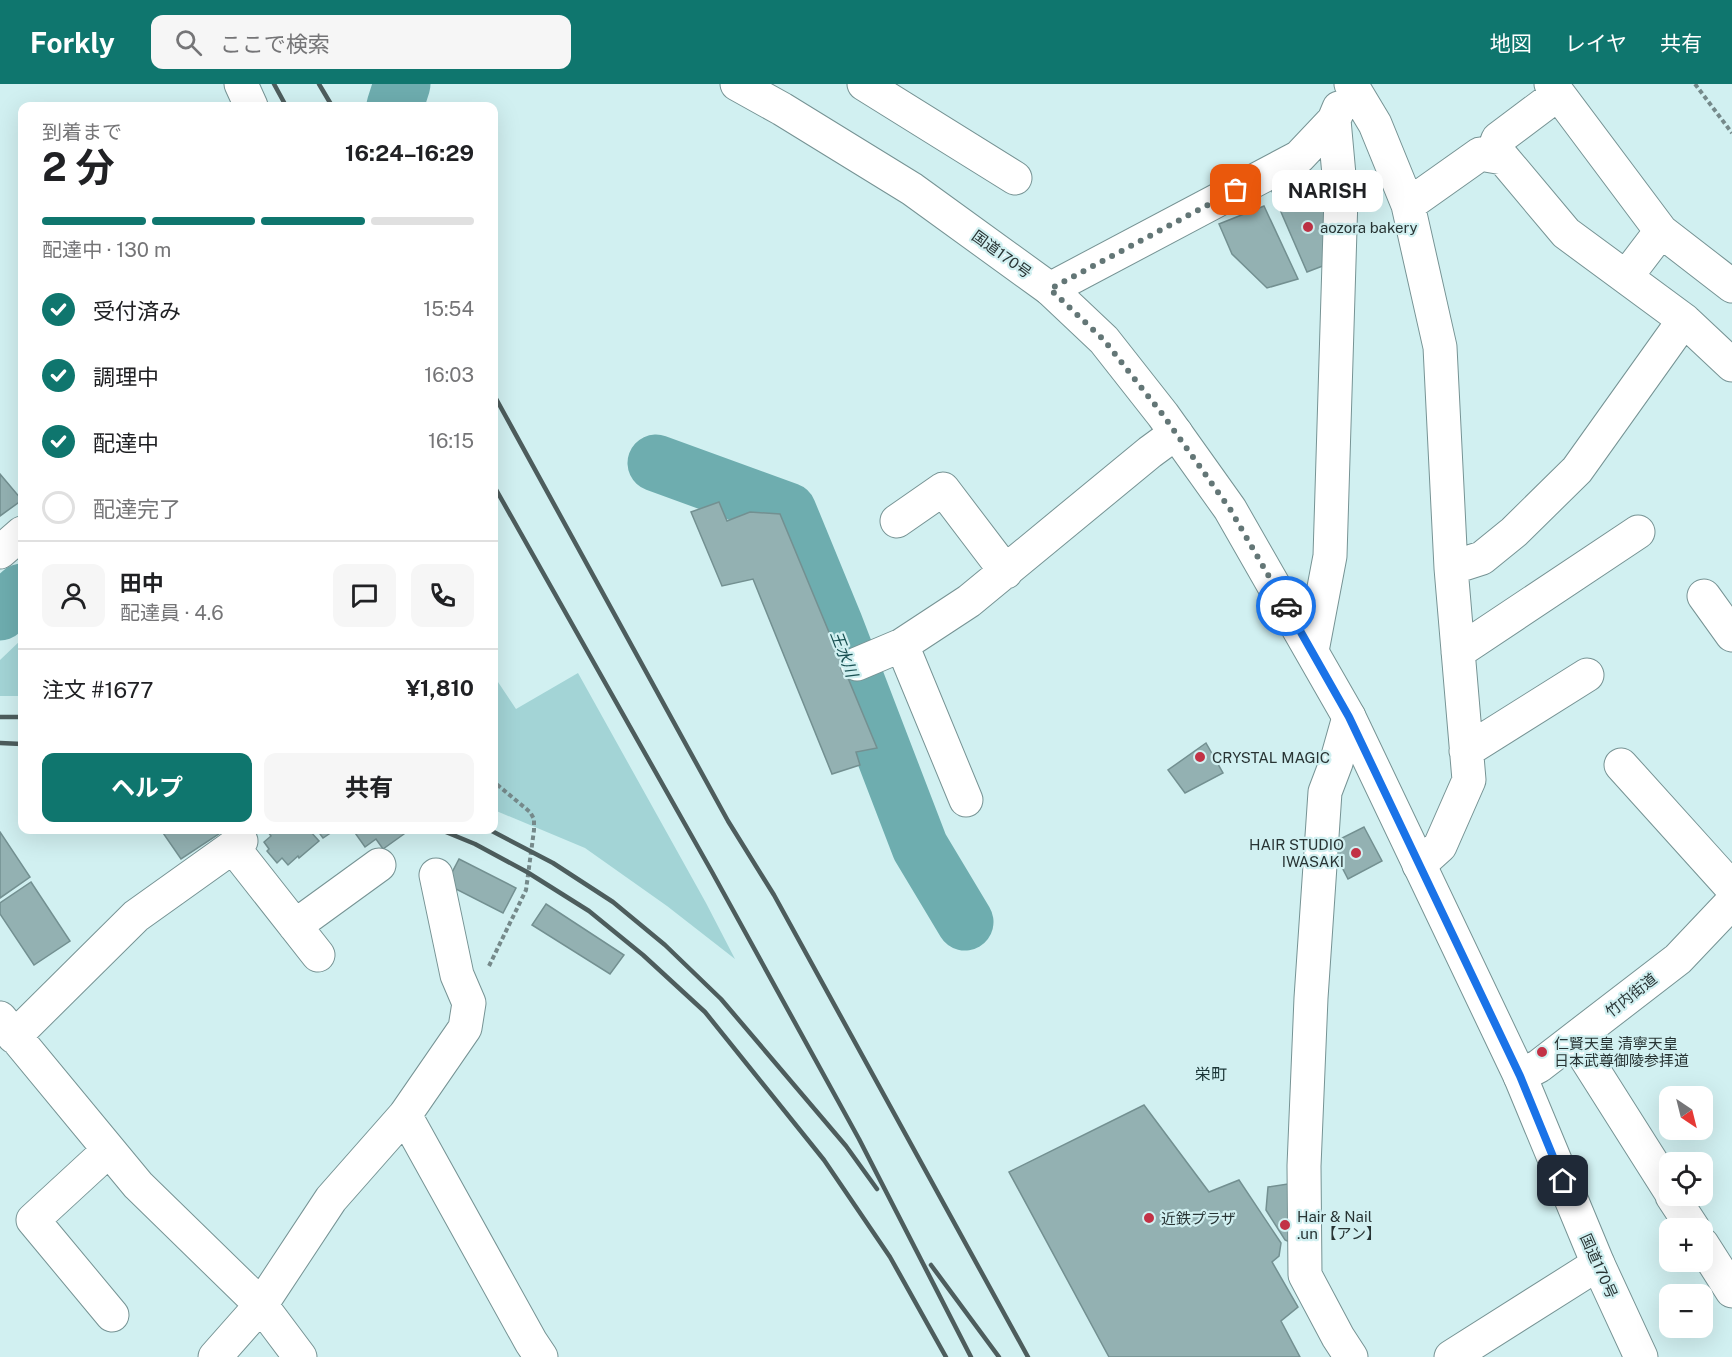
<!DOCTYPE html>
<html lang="ja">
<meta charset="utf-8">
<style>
:root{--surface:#fff;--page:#f6f6f6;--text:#202124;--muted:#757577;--line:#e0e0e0;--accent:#0f766e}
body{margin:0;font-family:"Public Sans","Noto Sans JP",sans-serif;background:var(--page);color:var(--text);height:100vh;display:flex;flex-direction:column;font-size:22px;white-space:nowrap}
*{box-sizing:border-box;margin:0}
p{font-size:20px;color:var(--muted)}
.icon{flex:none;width:33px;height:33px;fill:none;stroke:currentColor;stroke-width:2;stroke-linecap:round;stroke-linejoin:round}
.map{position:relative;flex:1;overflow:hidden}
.details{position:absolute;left:18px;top:18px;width:480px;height:732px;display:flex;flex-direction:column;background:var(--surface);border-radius:12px;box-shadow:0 6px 24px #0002}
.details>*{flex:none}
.needle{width:39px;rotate:145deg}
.tools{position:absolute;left:1659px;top:1002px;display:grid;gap:12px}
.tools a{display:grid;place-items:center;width:54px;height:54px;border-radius:12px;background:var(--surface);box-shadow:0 6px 24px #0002;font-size:30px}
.pin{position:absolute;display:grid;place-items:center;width:51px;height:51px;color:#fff;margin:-26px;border-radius:12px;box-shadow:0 3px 9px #0006}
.courier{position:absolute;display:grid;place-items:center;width:60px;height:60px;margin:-30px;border:4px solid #1a73e8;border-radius:50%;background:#fff;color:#222;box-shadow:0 2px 8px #0007}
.bubble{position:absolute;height:42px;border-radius:12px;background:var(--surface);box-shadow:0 6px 24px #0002;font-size:20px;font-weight:700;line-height:42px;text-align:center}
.headline em{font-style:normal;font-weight:700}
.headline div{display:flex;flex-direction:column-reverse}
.headline{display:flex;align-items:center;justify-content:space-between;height:102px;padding:0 24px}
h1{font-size:39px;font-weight:700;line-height:45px}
.bar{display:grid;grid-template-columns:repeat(4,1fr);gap:9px 6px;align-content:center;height:72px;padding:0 24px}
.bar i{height:8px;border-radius:4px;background:var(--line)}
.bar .on{background:var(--accent)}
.bar p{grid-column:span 4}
.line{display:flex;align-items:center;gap:15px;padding:0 24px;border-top:2px solid var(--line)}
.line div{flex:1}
.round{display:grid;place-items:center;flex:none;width:63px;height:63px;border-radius:12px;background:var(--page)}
ol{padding:0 24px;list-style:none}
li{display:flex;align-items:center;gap:18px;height:66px}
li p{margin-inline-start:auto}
li .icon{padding:6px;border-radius:50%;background:var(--accent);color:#fff;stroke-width:4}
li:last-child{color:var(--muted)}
li i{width:33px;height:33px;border:3px solid var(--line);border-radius:50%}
.cta{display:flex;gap:12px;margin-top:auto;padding:12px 24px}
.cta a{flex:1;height:69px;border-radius:12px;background:var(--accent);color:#fff;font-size:24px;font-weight:700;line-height:69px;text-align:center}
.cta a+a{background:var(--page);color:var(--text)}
header{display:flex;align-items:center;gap:36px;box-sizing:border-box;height:84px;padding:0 30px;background:var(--accent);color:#fff}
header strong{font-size:28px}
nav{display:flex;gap:33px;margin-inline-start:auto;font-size:21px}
.search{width:420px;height:54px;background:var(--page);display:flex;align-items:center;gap:15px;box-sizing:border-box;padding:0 21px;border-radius:12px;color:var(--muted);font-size:22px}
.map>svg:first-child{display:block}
</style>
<header>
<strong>Forkly</strong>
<div class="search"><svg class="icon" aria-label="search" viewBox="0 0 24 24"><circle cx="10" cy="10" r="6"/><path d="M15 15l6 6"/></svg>ここで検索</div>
<nav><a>地図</a><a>レイヤ</a><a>共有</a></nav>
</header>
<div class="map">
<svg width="1732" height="1273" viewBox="0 0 1732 1273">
<rect width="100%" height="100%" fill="#d1f0f1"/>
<path fill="#a3d4d6" d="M 22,555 L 22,612 L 0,612 L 0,576 Z
M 578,589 L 706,819 L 735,875 L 667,822 L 585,764 L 494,726 L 494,592 L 516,625 Z"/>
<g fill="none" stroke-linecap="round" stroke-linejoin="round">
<path stroke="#6eadaf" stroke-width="57" d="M 395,22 L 402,0
M 656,379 L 788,427 L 834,539 L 920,763 L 965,838
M 0,528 L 22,508"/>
</g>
<path fill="#93b1b2" stroke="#739091" stroke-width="1.5" d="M 1328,93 L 1328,180 L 1307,188 L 1271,105 Z
M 1264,122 L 1298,195 L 1267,204 L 1232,170 L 1219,140 Z
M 0,390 L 22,416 L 0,432 Z
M 719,418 L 727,437 L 750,428 L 780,430 L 877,664 L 856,668 L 860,681 L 832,690 L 753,495 L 722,502 L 691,428 Z
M 1206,659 L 1223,689 L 1185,709 L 1168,686 Z
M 1364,743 L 1382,777 L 1348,795 L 1330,760 Z
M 161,746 L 220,746 L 222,748 L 181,775 Z
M 271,746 L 312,746 L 310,747 L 319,757 L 299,774 L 298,772 L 288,781 L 282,774 L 277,779 L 267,767 L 269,765 L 264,758 L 271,752 L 268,748 Z
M 317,746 L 335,746 L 323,754 Z
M 353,746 L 400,746 L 404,750 L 383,765 L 376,755 L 365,763 Z
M 0,748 L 30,793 L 0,814 Z
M 459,775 L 516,804 L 503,829 L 446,800 Z
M 31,798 L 70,857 L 34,881 L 0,830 L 0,819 Z
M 546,820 L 624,871 L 610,890 L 532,841 Z
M 1144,1021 L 1209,1108 L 1239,1096 L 1281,1159 L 1279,1172 L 1272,1178 L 1298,1223 L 1281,1237 L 1300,1273 L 1109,1273 L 1009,1088 Z
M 1294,1099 L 1294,1160 L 1285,1156 L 1266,1126 L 1268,1103 Z"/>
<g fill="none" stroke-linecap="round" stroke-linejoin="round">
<defs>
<path id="minor" d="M 241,0 L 251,22
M 864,0 L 1015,94
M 1351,0 L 1375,40 L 1408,121 L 1440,263 L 1451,484 L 1469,696 L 1440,762 L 1419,781
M 1551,0 L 1661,147 L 1732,202
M 1492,71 L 1498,55 L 1558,10
M 1408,121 L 1480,70 L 1503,74 L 1566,149 L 1684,236 L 1732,281
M 1626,193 L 1661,147
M 1050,205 L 1299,73 L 1334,36 L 1339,24
M 897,437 L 943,405 L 1006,488
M 0,468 L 22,449
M 1451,484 L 1482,474 L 1514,448 L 1577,386 L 1684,236
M 1704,512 L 1732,551
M 902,561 L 966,716
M 1312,567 L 1330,472 L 1341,113 L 1334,36
M 1458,568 L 1638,448
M 857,580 L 902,561 L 969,517 L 1150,368 L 1176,349
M 1349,633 L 1336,679 L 1325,708 L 1311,914 L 1304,1082 L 1305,1191 L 1338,1253 L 1351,1273
M 1466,667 L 1587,591
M 1621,681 L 1732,804
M 233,763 L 318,871
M 295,842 L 379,781
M 0,934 L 138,1101 L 261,1221 L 300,1273
M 14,953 L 136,832 L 241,757
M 1582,968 L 1670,1107
M 1520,992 L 1539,982 L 1678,875 L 1732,818
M 405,1031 L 531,1258 L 541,1273
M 109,1066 L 33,1136 L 112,1231
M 1672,1112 L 1693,1144
M 1702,1160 L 1732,1207
M 215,1273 L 261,1221 L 331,1115 L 405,1031 L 465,944 L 469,919 L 457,891 L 436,791
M 1451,1273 L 1598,1180"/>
<path id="highway" d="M 737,0 L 782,25 L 912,105 L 1050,205 L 1104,256 L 1163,331 L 1230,425 L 1349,633 L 1520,992 L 1598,1180 L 1641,1273"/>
</defs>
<use href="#minor" stroke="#769394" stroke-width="35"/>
<use href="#highway" stroke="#769394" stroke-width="35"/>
<path stroke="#75898a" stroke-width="4" stroke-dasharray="4.5 3" stroke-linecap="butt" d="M 1695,0 L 1732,49
M 489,882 L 526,806 L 534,746 L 534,735 L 530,728 L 494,698"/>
<use href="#minor" stroke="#fff" stroke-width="33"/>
<use href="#highway" stroke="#fff" stroke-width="33"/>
<path stroke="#4d5d5d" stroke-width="4.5" d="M 274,0 L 286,22
M 319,0 L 332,22
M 494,311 L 728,737 L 774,811 L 1028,1273
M 494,402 L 712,788 L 859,1055 L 971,1273
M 0,633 L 22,633
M 0,659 L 22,660
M 441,746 L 475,760 L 527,788 L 589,827 L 643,871 L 705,928 L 824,1076 L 890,1173 L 946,1273
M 490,746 L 553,779 L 613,818 L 665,861 L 721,915 L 846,1062 L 877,1105
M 931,1181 L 999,1273"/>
</g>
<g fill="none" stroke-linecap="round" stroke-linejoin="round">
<path stroke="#637676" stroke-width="6" stroke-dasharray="0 10.8" d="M 1236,106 L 1050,205 L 1104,256 L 1163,331 L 1230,425 L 1286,522"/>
<path stroke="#1a73e8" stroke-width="8" d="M 1286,522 L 1349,633 L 1520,992 L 1563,1097"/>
</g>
<g fill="#c23246" stroke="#d1f0f1" stroke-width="2">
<circle cx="1308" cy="143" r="6"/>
<circle cx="1200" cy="673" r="6"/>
<circle cx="1356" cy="769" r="6"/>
<circle cx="1542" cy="968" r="6"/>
<circle cx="1149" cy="1134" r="6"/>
<circle cx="1285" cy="1141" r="6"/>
</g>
<g text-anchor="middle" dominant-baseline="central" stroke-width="4.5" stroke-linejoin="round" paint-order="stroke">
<g font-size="15" fill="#283434" stroke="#d1f0f1" text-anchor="start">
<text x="1320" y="143">aozora bakery</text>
<text x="1212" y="673">CRYSTAL MAGIC</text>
<text x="1344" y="760" text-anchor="end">HAIR STUDIO<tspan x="1344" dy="17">IWASAKI</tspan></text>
<text x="1554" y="959">仁賢天皇 清寧天皇<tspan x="1554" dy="17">日本武尊御陵参拝道</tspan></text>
<text x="1297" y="1132">Hair &amp; Nail<tspan x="1297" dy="17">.un 【アン】</tspan></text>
<text x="1161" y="1134">近鉄プラザ</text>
</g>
<g font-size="15" fill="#283434" stroke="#d1f0f1">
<text transform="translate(1002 170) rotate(36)">国道170号</text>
<text transform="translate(1631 911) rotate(-38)">竹内街道</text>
<text transform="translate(1599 1182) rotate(66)">国道170号</text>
</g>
<g font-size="16" font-style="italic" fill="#195052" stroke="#d1f0f1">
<text transform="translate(844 570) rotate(69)">王水川</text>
</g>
<g font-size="16" fill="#1a3435" stroke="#d1f0f1">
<text x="1211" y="990">栄町</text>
</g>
</g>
</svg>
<div class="tools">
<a><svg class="needle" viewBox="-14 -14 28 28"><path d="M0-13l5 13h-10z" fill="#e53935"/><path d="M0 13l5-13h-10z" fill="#757577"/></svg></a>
<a><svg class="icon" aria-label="locate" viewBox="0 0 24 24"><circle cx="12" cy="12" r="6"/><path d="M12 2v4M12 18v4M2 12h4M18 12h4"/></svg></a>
<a>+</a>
<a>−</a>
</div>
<div class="pin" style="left:1236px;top:106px;background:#ea580c"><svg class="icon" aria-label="bag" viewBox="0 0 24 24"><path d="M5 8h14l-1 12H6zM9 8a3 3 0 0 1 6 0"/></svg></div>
<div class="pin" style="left:1563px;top:1097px;background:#1f2937"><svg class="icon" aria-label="home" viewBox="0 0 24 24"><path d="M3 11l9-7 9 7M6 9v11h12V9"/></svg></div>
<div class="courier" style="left:1286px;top:522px"><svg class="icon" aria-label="car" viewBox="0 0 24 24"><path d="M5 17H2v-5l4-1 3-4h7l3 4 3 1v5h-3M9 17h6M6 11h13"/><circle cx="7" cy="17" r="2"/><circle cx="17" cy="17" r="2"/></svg></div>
<div class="bubble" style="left:1272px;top:86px;width:111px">NARISH</div>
<section class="details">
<div class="headline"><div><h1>2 分</h1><p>到着まで</p></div><em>16:24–16:29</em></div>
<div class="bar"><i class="on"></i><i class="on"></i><i class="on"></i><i></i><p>配達中 · 130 m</p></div>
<ol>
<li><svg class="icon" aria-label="check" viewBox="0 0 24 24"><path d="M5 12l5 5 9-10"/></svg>受付済み<p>15:54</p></li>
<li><svg class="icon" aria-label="check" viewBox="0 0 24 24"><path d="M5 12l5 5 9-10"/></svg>調理中<p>16:03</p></li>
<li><svg class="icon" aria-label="check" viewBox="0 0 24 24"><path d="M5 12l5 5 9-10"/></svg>配達中<p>16:15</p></li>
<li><i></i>配達完了</li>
</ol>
<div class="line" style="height:108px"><a class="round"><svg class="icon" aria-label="person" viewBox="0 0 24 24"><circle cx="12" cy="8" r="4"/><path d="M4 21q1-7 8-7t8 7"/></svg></a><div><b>田中</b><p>配達員 · 4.6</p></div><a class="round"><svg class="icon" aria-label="chat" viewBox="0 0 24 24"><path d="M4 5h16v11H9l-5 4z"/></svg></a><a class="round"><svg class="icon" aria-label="phone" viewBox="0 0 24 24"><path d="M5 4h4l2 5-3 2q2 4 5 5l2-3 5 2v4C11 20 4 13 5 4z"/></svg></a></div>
<div class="line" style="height:78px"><div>注文 #1677</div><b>¥1,810</b></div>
<div class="cta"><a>ヘルプ</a><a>共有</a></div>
</section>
</div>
